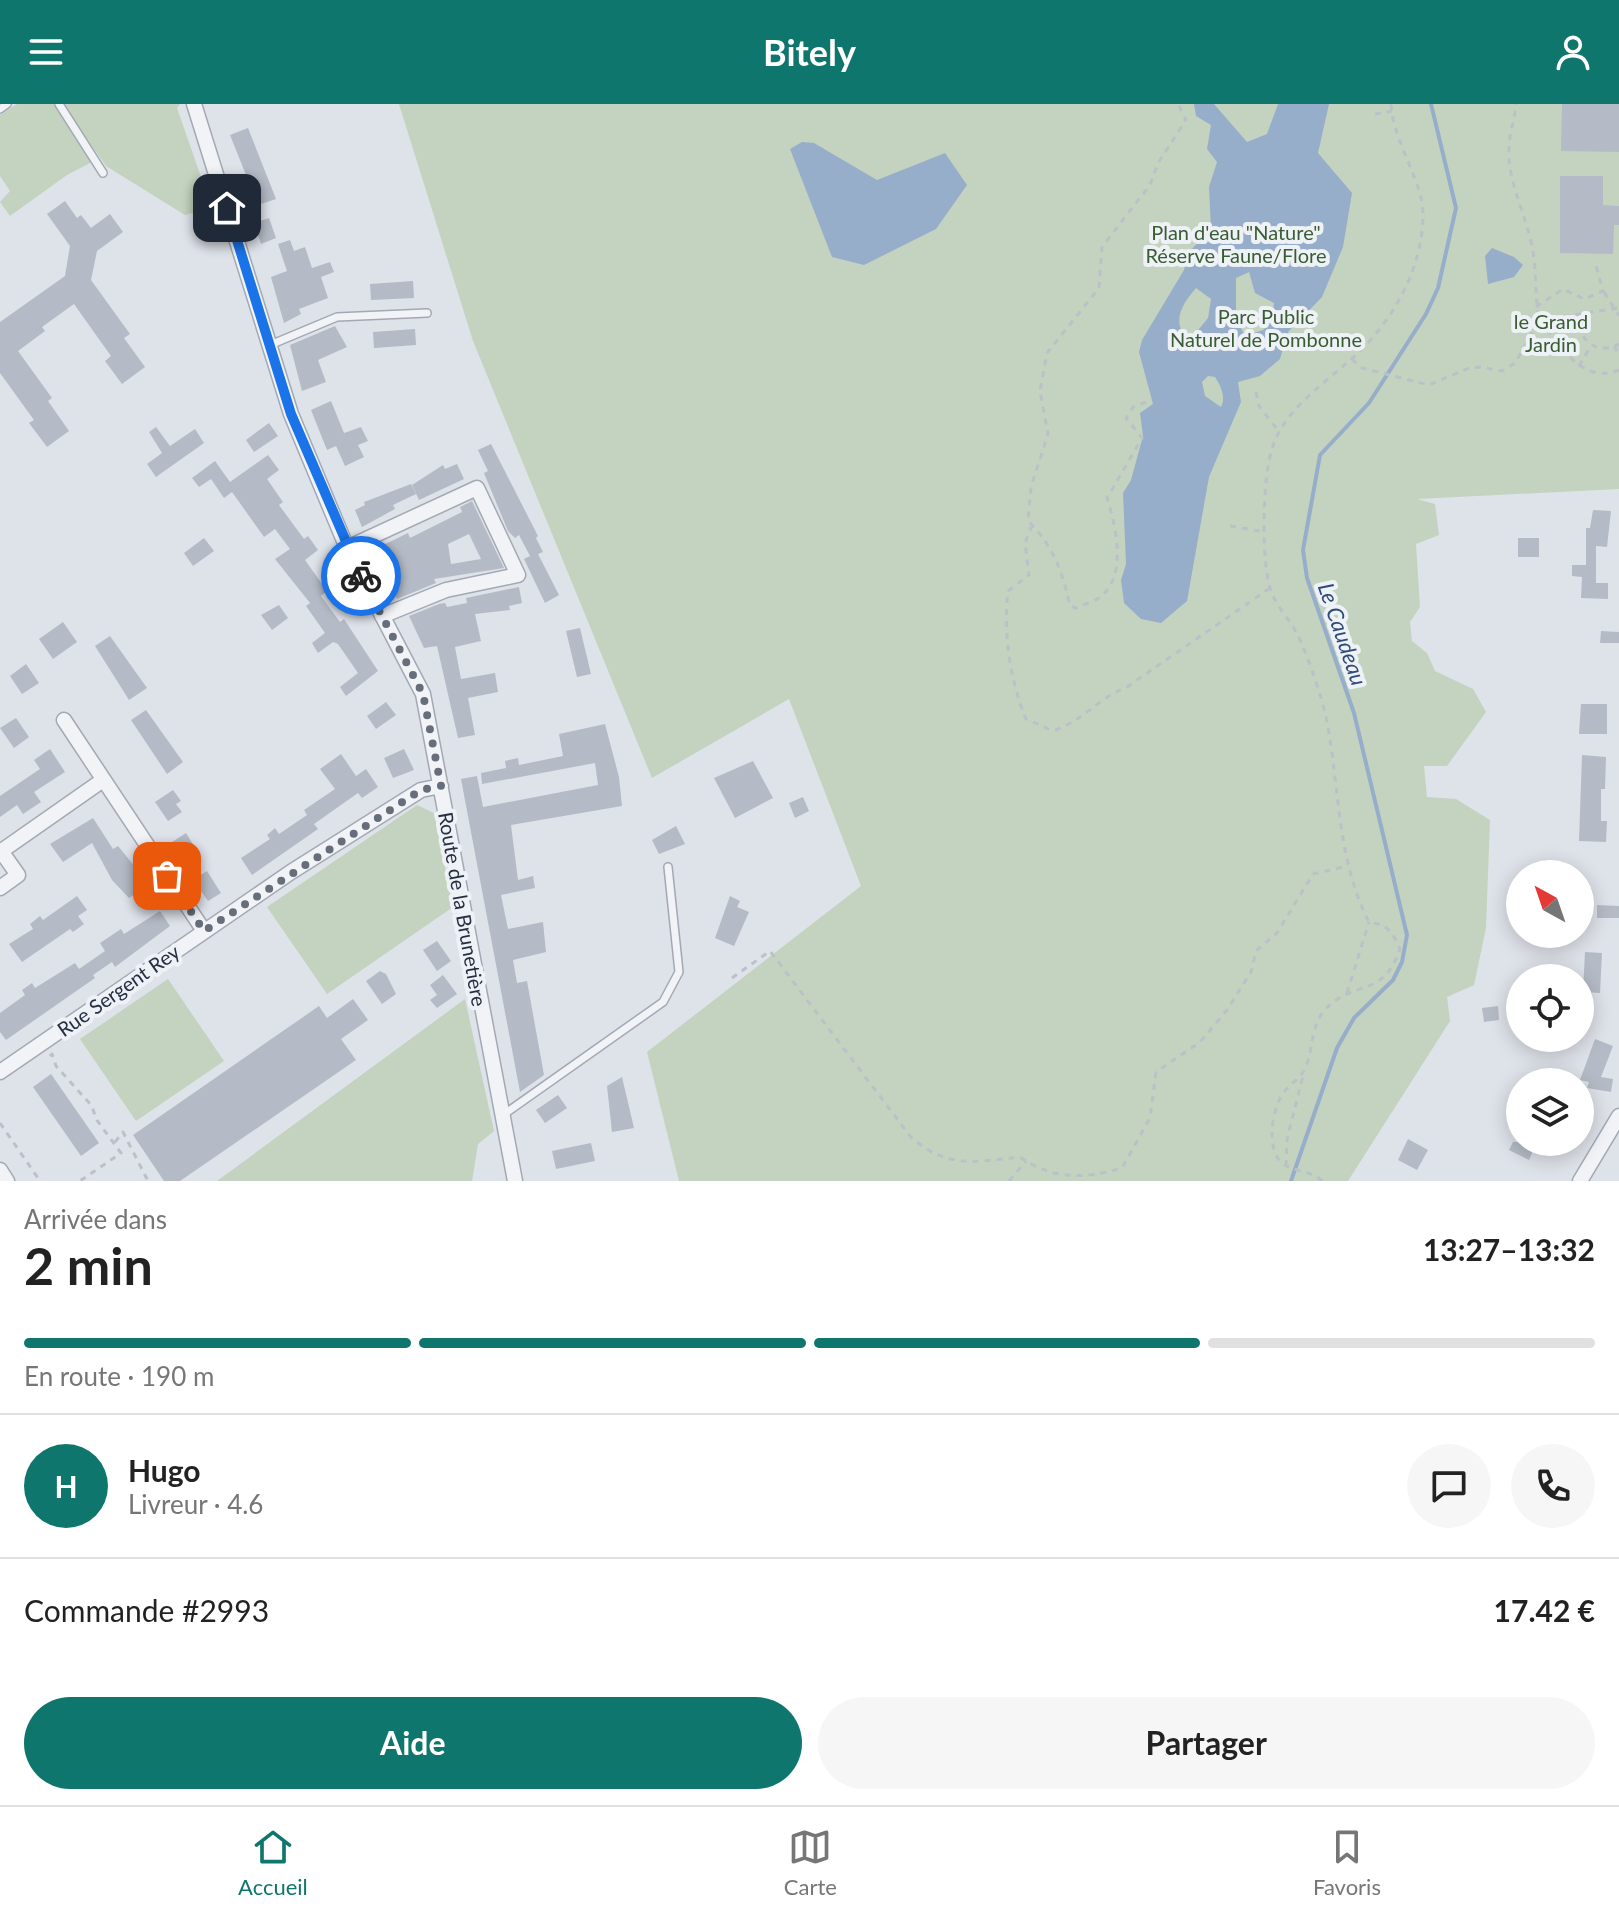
<!DOCTYPE html>
<html lang="fr">
<meta charset="utf-8">
<style>
:root{--surface:#fff;--page:#f6f6f6;--text:#222;--muted:#767676;--line:#e0e0e0;--accent:#0f766e}
body{margin:0;font-family:Lato,sans-serif;background:var(--page);color:var(--text);height:100vh;display:flex;flex-direction:column;font-size:30px;white-space:nowrap}
*{box-sizing:border-box;margin:0}
p{font-size:26px;color:var(--muted)}
.icon{flex:none;width:44px;height:44px;fill:none;stroke:currentColor;stroke-width:2;stroke-linecap:round;stroke-linejoin:round}
.map{position:relative;height:1077px;overflow:hidden}
.details{display:flex;flex-direction:column;background:var(--surface);flex:1}
.details>*{flex:none}
.needle{width:52px;rotate:320deg}
.buttons{position:absolute;left:1506px;top:756px;display:grid;gap:16px}
.buttons a{display:grid;place-items:center;width:88px;height:88px;border-radius:50%;background:var(--surface);box-shadow:0 4px 20px #0003;font-size:40px}
.pin{position:absolute;display:grid;place-items:center;width:68px;height:68px;color:#fff;margin:-34px;border-radius:16px;box-shadow:0 4px 12px #0006}
.courier{position:absolute;display:grid;place-items:center;width:80px;height:80px;margin:-40px;border:6px solid #1a73e8;border-radius:50%;background:#fff;color:#222;box-shadow:0 2px 10px #0007}
.headline em{font-style:normal;font-weight:700}
.headline div{display:flex;flex-direction:column-reverse}
.headline{display:flex;align-items:center;justify-content:space-between;height:136px;padding:0 24px}
h1{font-size:52px;font-weight:700;line-height:60px}
.bar{display:grid;grid-template-columns:repeat(4,1fr);gap:12px 8px;align-content:center;height:96px;padding:0 24px}
.bar i{height:10px;border-radius:6px;background:var(--line)}
.bar .active{background:var(--accent)}
.bar p{grid-column:span 4}
.line{display:flex;align-items:center;gap:20px;padding:0 24px;border-top:2px solid var(--line)}
.line div{flex:1}
.round{display:grid;place-items:center;flex:none;width:84px;height:84px;border-radius:42px;background:var(--page)}
.button{display:flex;gap:16px;margin-top:auto;padding:16px 24px}
.button a{flex:1;height:92px;border-radius:48px;background:var(--accent);color:#fff;font-size:32px;font-weight:700;line-height:92px;text-align:center}
.button a+a{background:var(--page);color:var(--text)}
header{display:flex;justify-content:space-between;align-items:center;height:104px;padding:0 24px;background:var(--accent);color:#fff;font-size:36px;font-weight:700}
.tab-bar{display:flex;justify-content:space-around;align-items:center;height:112px;border-top:2px solid var(--line);background:var(--surface);font-size:22px;color:var(--muted)}
.tab-bar a{display:grid;justify-items:center;gap:4px}
.tab-bar .active{color:var(--accent)}
.map>svg:first-child{display:block}
</style>
<header><svg class="icon" aria-label="menu" viewBox="0 0 24 24"><path d="M4 6h16M4 12h16M4 18h16"/></svg>Bitely<svg class="icon" aria-label="person" viewBox="0 0 24 24"><circle cx="12" cy="8" r="4"/><path d="M4 21q1-7 8-7t8 7"/></svg></header>
<div class="map">
<svg width="1619" height="1077" viewBox="0 0 1619 1077">
<rect width="100%" height="100%" fill="#dee2e9"/>
<path fill="#c3d3bf" d="M 17,0 L 54,0 L 91,52 L 92,58 L 67,71 L 10,112 L 0,98 L 10,87 L 0,72 L 0,11 Z
M 62,0 L 180,0 L 177,4 L 201,73 L 194,90 L 202,106 L 185,111 L 106,62 Z
M 399,0 L 1619,0 L 1619,385 L 1417,395 L 1435,400 L 1439,431 L 1416,440 L 1420,503 L 1410,518 L 1412,537 L 1427,549 L 1435,567 L 1473,585 L 1486,608 L 1447,662 L 1424,662 L 1427,693 L 1456,695 L 1490,716 L 1486,824 L 1474,881 L 1447,893 L 1450,917 L 1348,1077 L 679,1077 L 647,948 L 861,782 L 789,595 L 652,674 L 473,237 Z
M 417,701 L 434,709 L 453,803 L 327,890 L 267,803 Z
M 168,875 L 224,957 L 136,1017 L 80,935 Z
M 465,895 L 494,1027 L 478,1040 L 472,1077 L 217,1077 Z"/>
<path fill="#97aecb" fill-rule="evenodd" d="M 1194,0 L 1214,0 L 1247,38 L 1267,30 L 1278,0 L 1329,0 L 1318,49 L 1352,89 L 1343,143 L 1322,193 L 1288,228 L 1280,255 L 1260,272 L 1238,278 L 1241,298 L 1209,373 L 1187,497 L 1161,519 L 1141,515 L 1124,499 L 1121,476 L 1126,460 L 1123,389 L 1131,376 L 1143,332 L 1140,309 L 1153,300 L 1139,248 L 1142,236 L 1184,166 L 1188,149 L 1211,125 L 1209,83 L 1217,58 L 1207,45 L 1211,21 L 1196,12 ZM 1249,168 L 1255,189 L 1274,199 L 1272,218 L 1263,226 L 1245,232 L 1236,214 L 1236,174 ZM 1196,184 L 1211,195 L 1208,214 L 1190,236 C 1169,220 1183,199 1196,184 ZM 1208,272 L 1215,273 C 1221,282 1226,293 1221,303 L 1205,292 L 1202,278 Z
M 802,38 L 814,39 L 877,76 L 945,49 L 967,81 L 936,125 L 864,161 L 832,153 L 790,45 Z
M 1492,144 L 1514,153 L 1523,161 L 1514,173 L 1488,180 L 1485,152 Z"/>
<g fill="none" stroke-linecap="round" stroke-linejoin="round">
<path stroke="#97aecb" stroke-width="4" d="M 1291,1077 L 1337,944 L 1354,914 L 1393,876 L 1402,858 L 1407,831 L 1354,609 L 1307,474 L 1303,446 L 1320,351 L 1369,299 L 1426,210 L 1438,184 L 1456,104 L 1431,0"/>
</g>
<path fill="#b5bbc6" fill-rule="evenodd" d="M 1562,0 L 1619,0 L 1619,48 L 1561,47 Z
M 248,24 L 276,95 L 258,101 L 230,31 Z
M 1560,72 L 1603,72 L 1603,101 L 1619,102 L 1619,121 L 1614,121 L 1613,150 L 1560,149 Z
M 65,97 L 77,114 L 81,111 L 91,124 L 110,110 L 123,128 L 97,147 L 91,176 L 130,230 L 124,234 L 145,263 L 122,280 L 105,257 L 111,252 L 74,200 L 42,223 L 45,227 L 18,247 L 52,294 L 48,297 L 69,327 L 47,343 L 29,319 L 34,316 L 0,269 L 0,218 L 65,172 L 70,142 L 47,110 Z
M 269,114 L 276,134 L 261,140 L 254,119 Z
M 290,136 L 294,147 L 305,143 L 312,164 L 330,158 L 334,168 L 321,173 L 328,194 L 299,205 L 301,210 L 284,219 L 271,173 L 287,167 L 278,140 Z
M 413,177 L 414,194 L 371,196 L 370,180 Z
M 335,222 L 347,243 L 318,256 L 326,278 L 302,287 L 290,241 Z
M 415,225 L 416,241 L 374,244 L 373,228 Z
M 331,297 L 344,329 L 361,323 L 368,337 L 358,341 L 364,353 L 345,362 L 336,342 L 327,346 L 311,306 Z
M 269,319 L 278,332 L 254,348 L 246,336 Z
M 156,323 L 170,342 L 195,325 L 204,339 L 156,373 L 147,360 L 162,349 L 149,328 Z
M 491,340 L 538,432 L 536,434 L 543,448 L 538,450 L 559,491 L 545,499 L 524,455 L 530,452 L 519,431 L 515,434 L 508,427 L 484,369 L 488,367 L 478,346 Z
M 268,351 L 279,366 L 267,375 L 283,398 L 279,401 L 304,435 L 308,432 L 318,446 L 305,456 L 327,487 L 321,492 L 340,518 L 344,515 L 378,567 L 346,592 L 340,583 L 358,569 L 338,540 L 333,538 L 318,549 L 312,539 L 325,529 L 306,502 L 310,499 L 275,455 L 290,445 L 275,425 L 264,433 L 232,388 L 224,394 L 211,375 L 199,383 L 192,374 L 215,357 L 230,378 Z
M 457,360 L 464,375 L 419,396 L 412,381 L 443,361 L 445,365 Z
M 411,380 L 416,390 L 393,401 L 395,405 L 362,423 L 355,406 L 365,401 L 364,398 Z
M 472,397 L 504,464 L 434,475 L 436,479 L 397,495 L 373,446 L 408,429 L 410,434 L 462,408 L 460,403 ZM 469,430 L 481,455 L 451,460 L 448,440 Z
M 1593,406 L 1611,407 L 1607,443 L 1596,442 L 1596,479 L 1608,479 L 1608,495 L 1581,494 L 1582,473 L 1572,472 L 1572,461 L 1586,461 L 1586,424 L 1590,424 Z
M 204,434 L 214,447 L 193,462 L 184,449 Z
M 1518,434 L 1539,434 L 1539,453 L 1518,453 Z
M 519,483 L 522,499 L 509,502 L 510,506 L 475,510 L 481,537 L 455,543 L 461,575 L 495,569 L 498,588 L 468,594 L 475,631 L 458,634 L 437,542 L 424,544 L 409,512 L 439,500 L 445,499 L 447,503 L 467,499 L 466,494 Z
M 279,501 L 288,514 L 272,526 L 261,511 Z
M 63,518 L 77,538 L 53,555 L 39,535 Z
M 580,524 L 591,570 L 577,573 L 566,527 Z
M 1601,527 L 1619,528 L 1619,539 L 1600,539 Z
M 110,532 L 147,584 L 129,596 L 95,542 Z
M 26,560 L 39,579 L 22,590 L 10,572 Z
M 386,598 L 396,611 L 376,625 L 367,612 Z
M 1581,600 L 1607,600 L 1607,630 L 1579,630 Z
M 146,606 L 183,658 L 167,670 L 131,616 Z
M 16,614 L 29,633 L 14,644 L 0,624 Z
M 605,620 L 619,673 L 622,702 L 511,721 L 518,776 L 533,772 L 535,784 L 501,791 L 508,825 L 543,818 L 546,848 L 513,856 L 517,879 L 527,877 L 544,971 L 520,988 L 461,675 L 477,672 L 483,703 L 598,681 L 595,659 L 482,680 L 481,669 L 506,664 L 505,657 L 518,654 L 519,661 L 563,652 L 559,630 Z
M 50,645 L 65,668 L 34,688 L 41,698 L 23,710 L 17,701 L 0,713 L 0,692 L 40,665 L 34,656 Z
M 404,645 L 414,666 L 393,674 L 384,654 Z
M 341,650 L 356,672 L 366,665 L 378,683 L 362,694 L 358,689 L 314,720 L 318,725 L 252,771 L 241,754 L 270,735 L 267,731 L 275,724 L 279,730 L 307,711 L 304,706 L 335,685 L 320,665 Z
M 1582,651 L 1606,653 L 1605,685 L 1601,685 L 1601,717 L 1607,717 L 1606,738 L 1579,737 Z
M 753,657 L 773,694 L 735,714 L 714,674 Z
M 173,686 L 181,697 L 176,700 L 182,708 L 168,717 L 155,698 Z
M 803,693 L 809,707 L 795,714 L 789,699 Z
M 93,714 L 113,745 L 118,742 L 140,769 L 137,771 L 145,783 L 129,794 L 112,776 L 92,739 L 63,758 L 50,740 Z
M 676,722 L 685,740 L 659,750 L 652,736 Z
M 186,729 L 198,748 L 185,757 L 172,738 Z
M 207,767 L 221,789 L 208,797 L 193,776 Z
M 77,792 L 87,806 L 78,812 L 84,820 L 73,828 L 70,825 L 22,858 L 9,840 L 33,825 L 30,820 L 40,812 L 43,816 Z
M 730,792 L 740,797 L 737,803 L 749,808 L 734,842 L 715,834 Z
M 1597,801 L 1619,802 L 1619,814 L 1597,814 Z
M 160,807 L 170,822 L 115,863 L 112,858 L 93,871 L 95,874 L 6,936 L 0,928 L 0,909 L 25,891 L 22,886 L 32,879 L 35,884 L 75,859 L 79,865 L 105,847 L 100,839 L 121,825 L 124,830 Z
M 437,837 L 451,857 L 437,867 L 423,846 Z
M 1585,848 L 1602,849 L 1600,889 L 1583,888 Z
M 380,867 L 386,870 L 396,890 L 382,900 L 366,877 Z
M 443,871 L 457,890 L 437,904 L 430,896 L 437,891 L 430,881 Z
M 353,895 L 368,916 L 341,935 L 356,956 L 180,1077 L 164,1077 L 133,1031 L 319,902 L 327,914 Z
M 1498,902 L 1499,916 L 1484,918 L 1482,904 Z
M 1595,935 L 1613,942 L 1601,973 L 1613,975 L 1611,988 L 1587,984 L 1589,978 L 1580,976 Z
M 51,970 L 99,1039 L 81,1052 L 33,983 Z
M 622,973 L 634,1024 L 612,1028 L 607,982 Z
M 558,991 L 567,1004 L 545,1019 L 536,1006 Z
M 1408,1035 L 1428,1046 L 1417,1066 L 1398,1056 Z
M 1513,1038 L 1537,1038 L 1529,1056 L 1509,1046 Z
M 591,1039 L 595,1057 L 556,1065 L 552,1047 Z"/>
<g fill="none" stroke-linecap="round" stroke-linejoin="round">
<defs>
<path id="lane" d="M 59,0 L 103,69
M 0,5 L 7,0
M 270,241 L 337,213 L 427,209
M 503,1011 L 663,898 L 679,868 L 668,763"/>
<path id="street" d="M 194,0 L 291,310 L 347,444 L 423,590 L 515,1077
M 347,444 L 477,384 L 518,471 L 446,486 L 382,512
M 64,616 L 204,827
M 0,748 L 103,676
M 0,784 L 18,771 L 1,747
M 0,968 L 291,768 L 421,686 L 441,682
M 0,1066 L 7,1077
M 1580,1077 L 1619,1012"/>
</defs>
<use href="#lane" stroke="#a3a9b3" stroke-width="10"/>
<use href="#street" stroke="#a3a9b3" stroke-width="17"/>
<path stroke="#bcc0c8" stroke-width="3" stroke-dasharray="6 6" stroke-linecap="butt" d="M 1375,10 L 1392,7
M 1604,188 L 1619,212
M 1536,203 L 1563,185 L 1584,195 L 1603,187 L 1595,158
M 1570,212 C 1583,233 1592,253 1619,240
M 1540,216 C 1560,241 1582,281 1619,266
M 1540,216 L 1619,204
M 1614,242 L 1619,250
M 1352,255 L 1362,264 L 1429,281 L 1469,264 L 1480,263 L 1502,267 L 1515,259 L 1540,216 C 1534,193 1537,171 1533,148 C 1528,114 1507,79 1509,44 C 1509,29 1515,15 1516,0
M 1579,262 L 1591,242
M 1256,288 L 1259,302 L 1280,329
M 1146,298 L 1133,303 L 1126,314 L 1142,334 L 1107,394 C 1116,423 1128,473 1099,494 C 1092,498 1083,501 1076,504 L 1070,502 C 1062,467 1054,443 1028,417 L 1031,383 L 1048,330 L 1040,287 L 1047,249 L 1099,184 L 1102,143 L 1150,81 L 1158,59 L 1186,16 L 1178,0
M 1032,421 L 1025,439 L 1029,471 L 1008,487 C 1003,529 1010,576 1026,615 L 1053,627 C 1086,615 1095,596 1127,583 L 1270,484
M 1230,422 L 1266,428
M 732,874 L 770,847 L 910,1032 C 945,1065 976,1058 1020,1053 C 1054,1076 1083,1075 1122,1064 L 1150,1014 L 1156,968 L 1200,938 L 1227,906 L 1251,868 L 1256,847 L 1277,829 L 1313,770 L 1348,762
M 1347,889 L 1369,818
M 50,952 L 52,950 L 56,962 L 92,1002 L 96,1015 L 121,1049 L 80,1077
M 0,1019 L 40,1077
M 115,1038 L 123,1028 L 148,1077
M 1286,1062 L 1287,1035 L 1304,968
M 1009,1077 L 1026,1057
M 1322,1077 C 1309,1064 1284,1069 1276,1051 C 1268,1035 1273,1000 1285,987 C 1291,979 1301,974 1305,964 C 1314,946 1310,923 1324,907 C 1353,874 1383,896 1400,845 C 1392,827 1388,821 1369,818 C 1336,754 1340,682 1326,613 C 1321,591 1310,559 1301,538 C 1294,521 1281,508 1273,492 C 1260,465 1262,370 1273,342 C 1285,306 1322,281 1349,257 C 1391,221 1423,166 1423,110 C 1423,77 1393,38 1391,0"/>
<use href="#lane" stroke="#f1f3f7" stroke-width="7"/>
<use href="#street" stroke="#f1f3f7" stroke-width="14"/>
</g>
<g fill="none" stroke-linecap="round" stroke-linejoin="round">
<path stroke="#666e7c" stroke-width="8" stroke-dasharray="0 14.4" d="M 167,772 L 204,827 L 421,686 L 441,682 L 423,590 L 361,472"/>
<path stroke="#1a73e8" stroke-width="10" d="M 227,104 L 291,310 L 361,472"/>
</g>
<g text-anchor="middle" dominant-baseline="central" stroke-width="8" stroke-linejoin="round" paint-order="stroke">
<g font-size="20" fill="#395d33" stroke="#eef1f6">
<text x="1236" y="128">Plan d'eau "Nature"<tspan x="1236" dy="23">Réserve Faune/Flore</tspan></text>
<text x="1266" y="212">Parc Public<tspan x="1266" dy="23">Naturel de Pombonne</tspan></text>
<text x="1551" y="217">le Grand<tspan x="1551" dy="23">Jardin</tspan></text>
</g>
<g font-size="20" fill="#262f41" stroke="#eef1f6">
<text transform="translate(463 805) rotate(80)">Route de la Brunetière</text>
<text transform="translate(118 886) rotate(-35)">Rue Sergent Rey</text>
</g>
<g font-size="22" font-style="italic" fill="#2e4b77" stroke="#eef1f6">
<text transform="translate(1343 530) rotate(71)">Le Caudeau</text>
</g>
</g>
</svg>
<div class="buttons">
<a><svg class="needle" viewBox="-14 -14 28 28"><path d="M0-13l5 13h-10z" fill="#e53935"/><path d="M0 13l5-13h-10z" fill="#767676"/></svg></a>
<a><svg class="icon" aria-label="locate" viewBox="0 0 24 24"><circle cx="12" cy="12" r="6"/><path d="M12 2v4M12 18v4M2 12h4M18 12h4"/></svg></a>
<a><svg class="icon" aria-label="layers" viewBox="0 0 24 24"><path d="M12 4l9 5-9 5-9-5zM3 14l9 5 9-5"/></svg></a>
</div>
<div class="pin" style="left:167px;top:772px;background:#ea580c"><svg class="icon" aria-label="bag" viewBox="0 0 24 24"><path d="M5 8h14l-1 12H6zM9 8a3 3 0 0 1 6 0"/></svg></div>
<div class="pin" style="left:227px;top:104px;background:#1f2937"><svg class="icon" aria-label="home" viewBox="0 0 24 24"><path d="M3 11l9-7 9 7M6 9v11h12V9"/></svg></div>
<div class="courier" style="left:361px;top:472px"><svg class="icon" aria-label="bike" viewBox="0 0 24 24"><circle cx="6" cy="16" r="4"/><circle cx="18" cy="16" r="4"/><path d="M6 16l4-8h5l3 8M10 8l3 8H6M13 5h3"/></svg></div>
</div>
<section class="details">
<div class="headline"><div><h1>2 min</h1><p>Arrivée dans</p></div><em>13:27–13:32</em></div>
<div class="bar"><i class="active"></i><i class="active"></i><i class="active"></i><i></i><p>En route · 190 m</p></div>
<div class="line" style="height:144px"><b class="round" style="background:var(--accent);color:#fff">H</b><div><b>Hugo</b><p>Livreur · 4.6</p></div><a class="round"><svg class="icon" aria-label="chat" viewBox="0 0 24 24"><path d="M4 5h16v11H9l-5 4z"/></svg></a><a class="round"><svg class="icon" aria-label="phone" viewBox="0 0 24 24"><path d="M5 4h4l2 5-3 2q2 4 5 5l2-3 5 2v4C11 20 4 13 5 4z"/></svg></a></div>
<div class="line" style="height:104px"><div>Commande #2993</div><b>17.42 €</b></div>
<div class="button"><a>Aide</a><a>Partager</a></div>
</section>
<nav class="tab-bar">
<a class="active"><svg class="icon" aria-label="home" viewBox="0 0 24 24"><path d="M3 11l9-7 9 7M6 9v11h12V9"/></svg>Accueil</a>
<a><svg class="icon" aria-label="map" viewBox="0 0 24 24"><path d="M3 6l6-2 6 2 6-2v14l-6 2-6-2-6 2zM9 4v14M15 6v14"/></svg>Carte</a>
<a><svg class="icon" aria-label="saved" viewBox="0 0 24 24"><path d="M7 4h10v16l-5-4-5 4z"/></svg>Favoris</a>
</nav>
